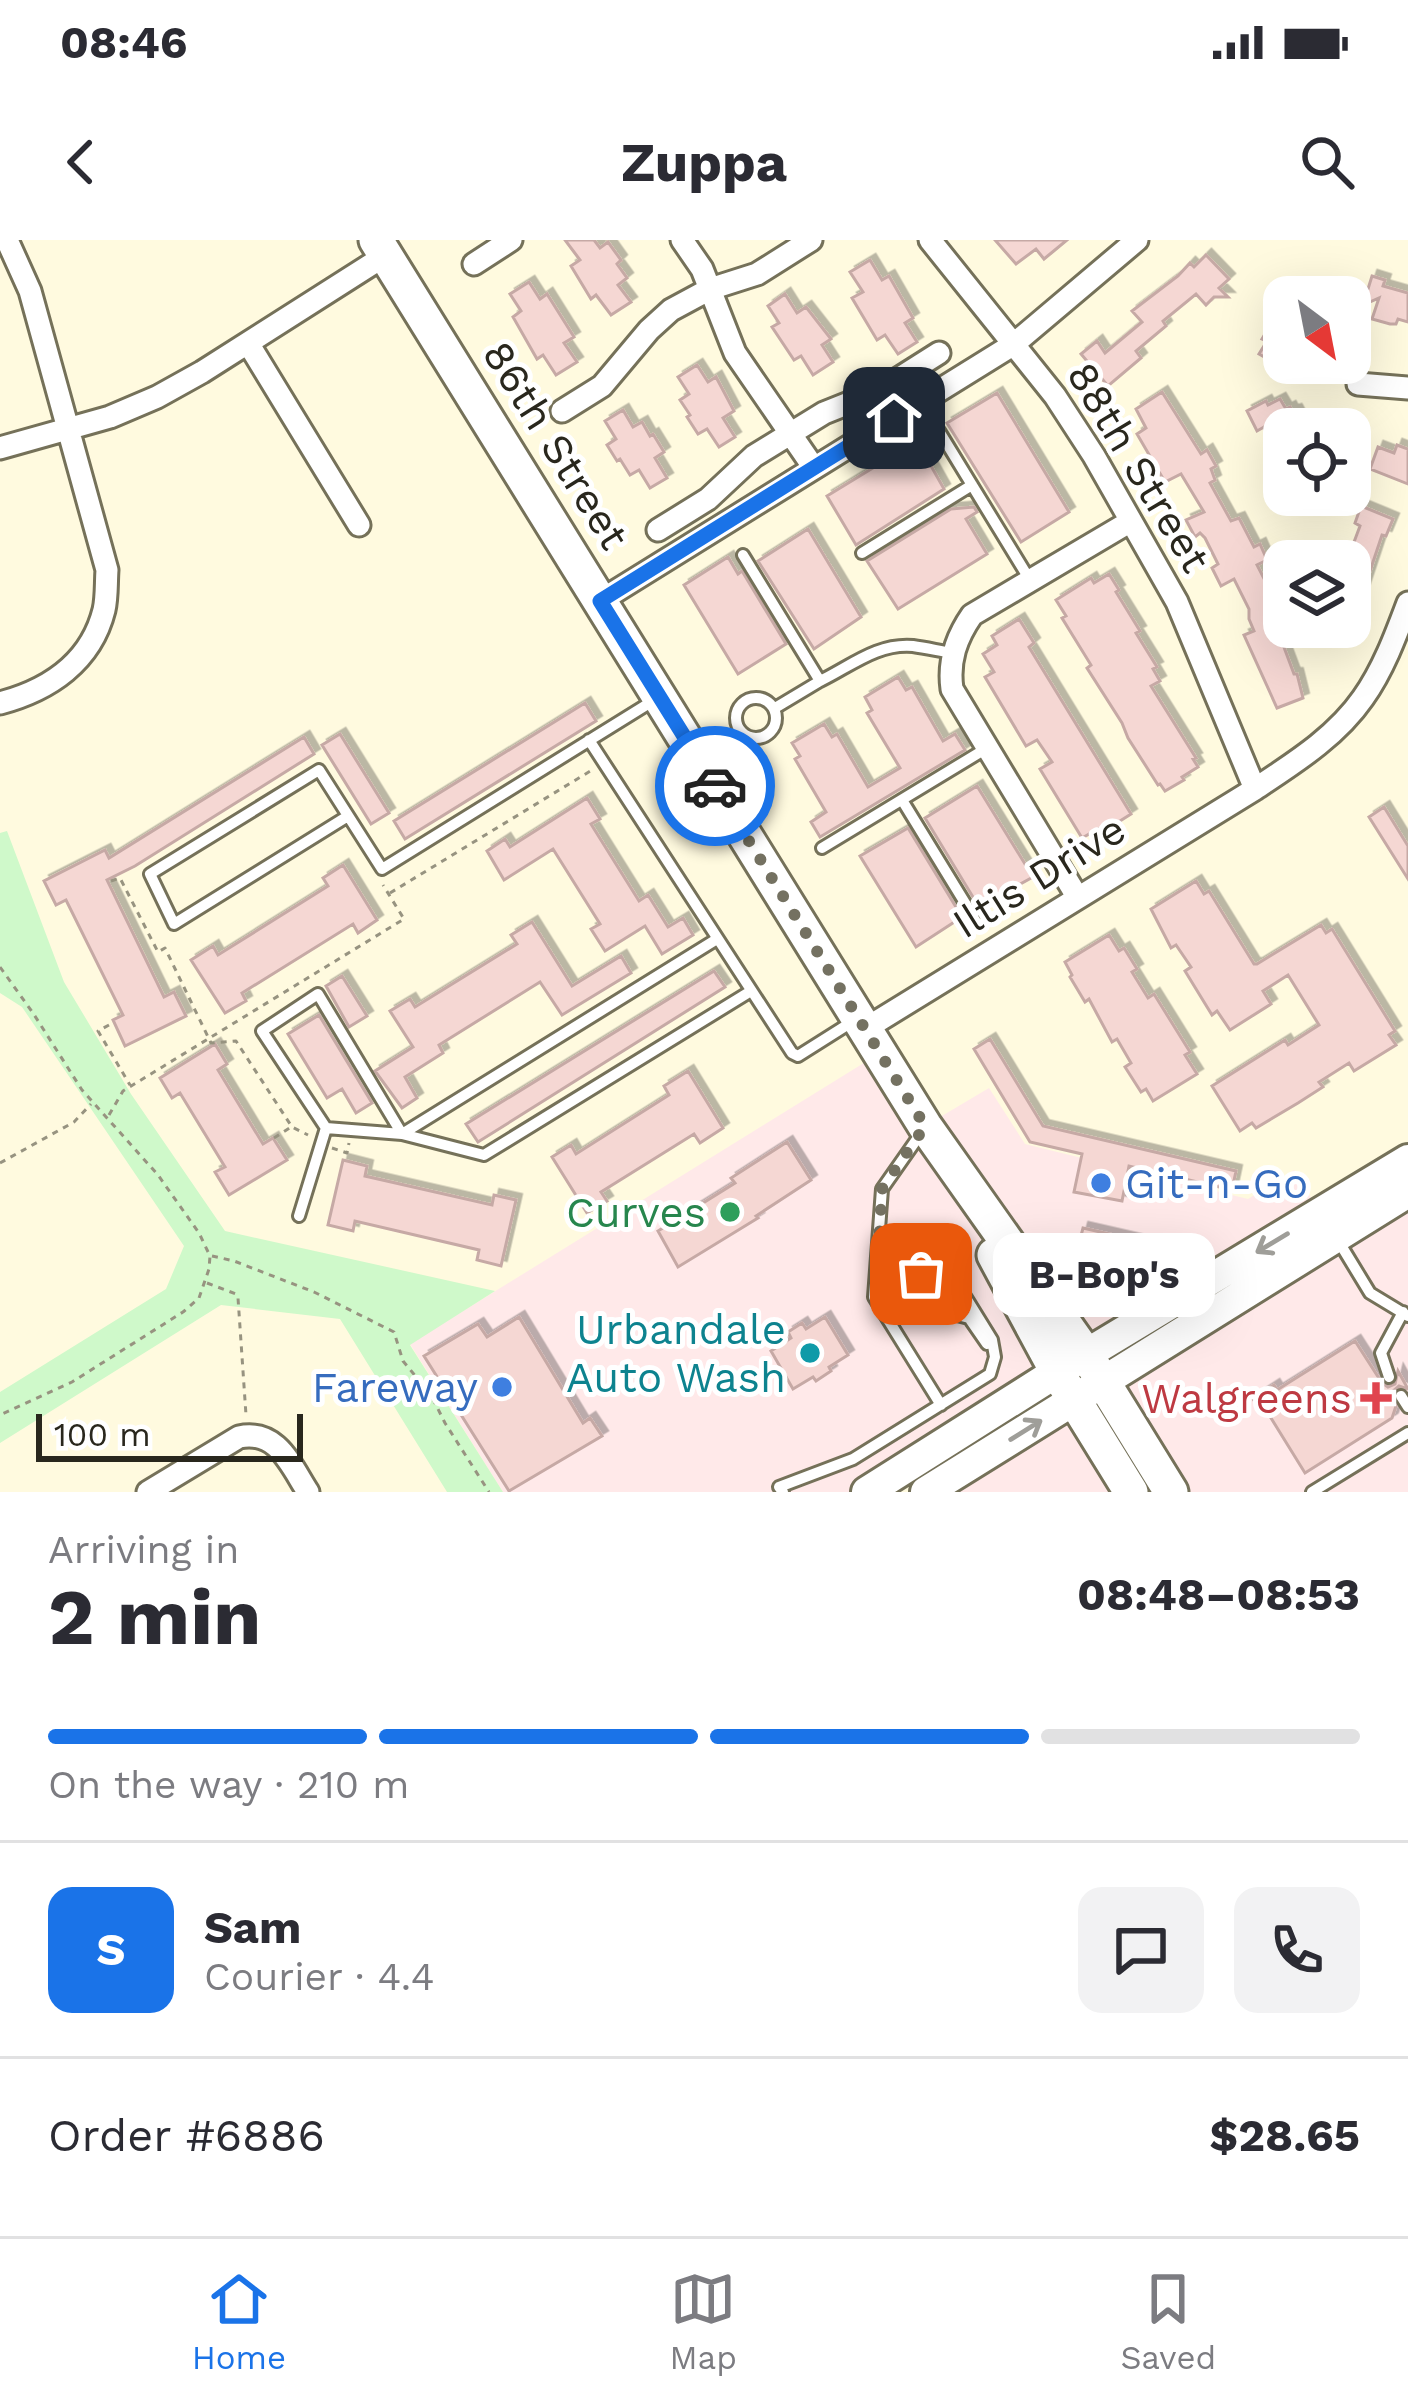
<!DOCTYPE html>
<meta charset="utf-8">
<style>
:root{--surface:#fff;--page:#f2f2f3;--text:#2b2b33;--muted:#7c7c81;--line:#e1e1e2;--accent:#1a73e8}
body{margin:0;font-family:"Work Sans",sans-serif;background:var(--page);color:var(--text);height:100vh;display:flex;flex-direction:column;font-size:45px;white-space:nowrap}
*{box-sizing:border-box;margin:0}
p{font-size:39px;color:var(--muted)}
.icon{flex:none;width:66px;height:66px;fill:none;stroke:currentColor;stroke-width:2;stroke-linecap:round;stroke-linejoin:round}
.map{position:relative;height:1252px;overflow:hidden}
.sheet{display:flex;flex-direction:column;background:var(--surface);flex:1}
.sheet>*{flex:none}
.needle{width:78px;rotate:148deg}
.tools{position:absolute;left:1263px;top:36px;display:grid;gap:24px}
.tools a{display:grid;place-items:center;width:108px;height:108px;border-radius:24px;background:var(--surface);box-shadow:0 12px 48px #0002;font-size:60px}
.scale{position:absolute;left:36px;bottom:30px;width:267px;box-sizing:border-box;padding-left:12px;border:6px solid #29271d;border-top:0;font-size:33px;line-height:42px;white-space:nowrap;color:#29271d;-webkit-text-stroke:9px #fff;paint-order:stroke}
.pin{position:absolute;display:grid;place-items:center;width:102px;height:102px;color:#fff;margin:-51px;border-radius:24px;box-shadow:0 6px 18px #0006}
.courier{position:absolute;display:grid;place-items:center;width:120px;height:120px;margin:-60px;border:9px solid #1a73e8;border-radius:50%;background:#fff;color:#222;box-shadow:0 3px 15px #0007}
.bubble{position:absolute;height:84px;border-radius:24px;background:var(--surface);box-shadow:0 12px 48px #0002;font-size:39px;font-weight:700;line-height:84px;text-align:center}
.head em{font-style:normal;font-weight:700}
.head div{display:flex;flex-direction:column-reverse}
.head{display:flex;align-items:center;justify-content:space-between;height:204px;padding:0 48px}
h1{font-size:78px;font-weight:700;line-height:90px}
.bar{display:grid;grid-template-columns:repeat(4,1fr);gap:18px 12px;align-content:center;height:144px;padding:0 48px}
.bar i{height:15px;border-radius:9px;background:var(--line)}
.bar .on{background:var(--accent)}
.bar p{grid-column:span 4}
.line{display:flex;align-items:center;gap:30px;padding:0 48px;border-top:3px solid var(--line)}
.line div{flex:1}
.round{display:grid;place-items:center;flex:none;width:126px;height:126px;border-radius:24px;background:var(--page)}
.status{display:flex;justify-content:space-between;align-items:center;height:84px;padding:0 60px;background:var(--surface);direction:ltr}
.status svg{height:33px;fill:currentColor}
header{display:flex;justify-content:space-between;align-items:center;height:156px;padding:0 48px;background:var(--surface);font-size:54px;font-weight:700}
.dock{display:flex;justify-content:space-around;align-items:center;height:168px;border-top:3px solid var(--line);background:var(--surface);font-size:33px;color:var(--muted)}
.dock a{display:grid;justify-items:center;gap:6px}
.dock .on{color:var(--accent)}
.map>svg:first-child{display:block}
</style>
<div class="status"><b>08:46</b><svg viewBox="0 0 49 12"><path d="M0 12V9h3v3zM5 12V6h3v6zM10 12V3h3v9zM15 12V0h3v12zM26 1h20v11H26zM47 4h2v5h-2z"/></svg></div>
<header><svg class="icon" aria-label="back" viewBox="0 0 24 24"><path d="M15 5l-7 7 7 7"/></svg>Zuppa<svg class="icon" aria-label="search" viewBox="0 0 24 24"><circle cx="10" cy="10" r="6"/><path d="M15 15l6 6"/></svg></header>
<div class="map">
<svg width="1408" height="1252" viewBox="0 0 1408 1252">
<defs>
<filter id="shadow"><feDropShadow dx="5.5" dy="-5.5" stdDeviation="0" flood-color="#0004"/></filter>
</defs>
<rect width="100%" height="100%" fill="#fffadf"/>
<path fill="#ffe9e9" d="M 880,813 L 925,886 L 989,848 L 1025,904 L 1248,959 L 1294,930 L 1321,974 L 1057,1132 L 867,1252 L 503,1252 L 410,1104 Z
M 1408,958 L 1408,1252 L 1171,1252 L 1104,1143 Z
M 1074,1161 L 1131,1252 L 927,1252 Z"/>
<path fill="#cff9ca" d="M 7,591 L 64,742 L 131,854 L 225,991 L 495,1051 L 410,1105 L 503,1252 L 447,1252 L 340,1079 L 221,1065 L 0,1203 L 0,1152 L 166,1049 L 184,1006 L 22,767 L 0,753 L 0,593 Z"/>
<path fill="#f5d7d3" stroke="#c6a9a5" stroke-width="3" filter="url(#shadow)" d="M 565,0 L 594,0 L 600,8 L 608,2 L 621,20 L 617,24 L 627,38 L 618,45 L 631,62 L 611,75 L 596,55 L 591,59 L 571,26 L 580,20 Z
M 995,0 L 1067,0 L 1044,19 L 1036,9 L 1016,24 Z
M 1206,15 L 1229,39 L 1219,48 L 1228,57 L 1214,57 L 1206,65 L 1196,54 L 1163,81 L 1166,86 L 1136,111 L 1141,118 L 1108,146 L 1081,114 L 1097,101 L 1105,113 L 1142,82 L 1132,71 L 1178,36 L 1190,23 L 1194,27 Z
M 870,20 L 882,40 L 889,36 L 913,78 L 905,83 L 917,102 L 898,114 L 885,95 L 877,100 L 852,58 L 863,52 L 850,32 Z
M 1372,36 L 1385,40 L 1383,46 L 1408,53 L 1408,82 L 1398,79 L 1396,84 L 1390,84 L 1372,79 L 1379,58 L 1363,65 Z
M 529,42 L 540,59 L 547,54 L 574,97 L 564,103 L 577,122 L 556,135 L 543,115 L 537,119 L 513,77 L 521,71 L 510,54 Z
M 785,54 L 797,73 L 806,67 L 831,99 L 822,105 L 833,122 L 813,135 L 801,116 L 794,120 L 772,87 L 779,83 L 768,66 Z
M 1271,84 L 1284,91 L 1284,128 L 1259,114 L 1267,101 L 1262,99 Z
M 697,125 L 708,142 L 716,137 L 734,171 L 723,178 L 735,197 L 719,207 L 707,189 L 698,194 L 687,177 L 690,175 L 680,160 L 689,154 L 678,137 Z
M 1162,152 L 1201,214 L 1207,210 L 1216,226 L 1211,229 L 1215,240 L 1210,243 L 1231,281 L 1239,278 L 1254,307 L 1260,304 L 1267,320 L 1257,325 L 1274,358 L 1276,358 L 1284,377 L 1284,387 L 1288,387 L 1292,397 L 1282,402 L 1294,434 L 1297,434 L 1303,458 L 1277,468 L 1244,395 L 1254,391 L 1249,379 L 1249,369 L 1234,339 L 1221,346 L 1212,328 L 1218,324 L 1205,298 L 1200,293 L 1195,297 L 1186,280 L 1204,272 L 1181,234 L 1165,242 L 1137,194 L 1146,188 L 1136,169 Z
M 997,153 L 1069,272 L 1021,302 L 947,183 Z
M 1280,159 L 1286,169 L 1290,167 L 1292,171 L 1296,170 L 1306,189 L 1284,189 L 1284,197 L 1272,203 L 1264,187 L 1257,191 L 1247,171 L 1266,161 L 1268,165 Z
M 623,170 L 633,187 L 642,182 L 650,196 L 653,194 L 664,212 L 655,218 L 667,238 L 650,248 L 639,230 L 630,235 L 620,219 L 617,221 L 607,205 L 616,199 L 605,181 Z
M 917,201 L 944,249 L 856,305 L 827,256 Z
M 1397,205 L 1408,209 L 1408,244 L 1370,229 L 1378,207 L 1394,213 Z
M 1361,266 L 1393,279 L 1386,296 L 1382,295 L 1363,352 L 1350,347 L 1350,321 L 1347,321 L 1360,286 L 1355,283 Z
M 974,267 L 977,272 L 966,279 L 987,314 L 898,369 L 867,321 L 951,269 Z
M 808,289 L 861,377 L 814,409 L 758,321 Z
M 728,317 L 738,334 L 742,331 L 786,404 L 738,434 L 684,345 Z
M 1109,334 L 1119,350 L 1116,352 L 1140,391 L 1136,393 L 1157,427 L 1153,429 L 1160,441 L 1151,446 L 1196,518 L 1193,519 L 1198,527 L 1182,537 L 1184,540 L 1165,551 L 1160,544 L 1158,545 L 1128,498 L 1122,483 L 1087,428 L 1091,425 L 1062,378 L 1066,376 L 1056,360 L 1091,338 L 1094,343 Z
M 1019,379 L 1034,403 L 1029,407 L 1131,574 L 1101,593 L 1098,589 L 1082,598 L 1040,529 L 1052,522 L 1037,500 L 1026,506 L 985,437 L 994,432 L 983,414 L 997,405 L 992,396 Z
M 898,437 L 906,450 L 912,447 L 943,501 L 955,494 L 965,510 L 820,597 L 811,582 L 826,572 L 795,519 L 800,516 L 792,503 L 824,484 L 832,497 L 837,494 L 868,547 L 900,528 L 867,473 L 872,470 L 865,457 Z
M 585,463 L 596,481 L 405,599 L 394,581 Z
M 340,494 L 389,573 L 371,584 L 322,505 Z
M 304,497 L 314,514 L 135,626 L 107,640 L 164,757 L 174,752 L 186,776 L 125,806 L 113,780 L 123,775 L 66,660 L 56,665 L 44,641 L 105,610 L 109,618 Z
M 977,546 L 1033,637 L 979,667 L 925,578 Z
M 587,558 L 600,579 L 591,584 L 639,661 L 648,655 L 668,687 L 683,678 L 693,695 L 662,714 L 645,686 L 605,711 L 591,689 L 600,684 L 553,609 L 504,640 L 487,611 L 505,599 L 510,607 Z
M 1384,567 L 1408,606 L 1408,639 L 1369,577 Z
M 908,588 L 962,677 L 916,707 L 860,616 Z
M 343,625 L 377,680 L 358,693 L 353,684 L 242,753 L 246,761 L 225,773 L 191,720 L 213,706 L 218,715 L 328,646 L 323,638 Z
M 1196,641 L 1204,654 L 1209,651 L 1254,724 L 1257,724 L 1321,685 L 1326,693 L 1332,689 L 1395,791 L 1389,795 L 1396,805 L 1354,831 L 1349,823 L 1319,842 L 1323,847 L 1298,863 L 1256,888 L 1252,883 L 1240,891 L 1212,846 L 1285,800 L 1288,805 L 1319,785 L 1288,735 L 1263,751 L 1271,764 L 1230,790 L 1217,771 L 1212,775 L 1185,731 L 1191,727 L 1176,705 L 1171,708 L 1151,669 Z
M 532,682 L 572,746 L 621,716 L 631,733 L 562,775 L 540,742 L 439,805 L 443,813 L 405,837 L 417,858 L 402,868 L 375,831 L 413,807 L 390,771 L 410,759 L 415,767 L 517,704 L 511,695 Z
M 1109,695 L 1119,711 L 1124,708 L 1137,729 L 1132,732 L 1148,758 L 1154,754 L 1190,812 L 1185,815 L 1197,834 L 1153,861 L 1146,849 L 1141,852 L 1125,827 L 1131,823 L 1117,799 L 1112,802 L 1089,759 L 1085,762 L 1070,737 L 1072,735 L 1065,722 Z
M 714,731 L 725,747 L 478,902 L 466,884 Z
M 342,736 L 367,776 L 349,787 L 326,746 Z
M 319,775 L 372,863 L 356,873 L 342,849 L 327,858 L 288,794 Z
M 990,799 L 1043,886 L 1236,931 L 1232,950 L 1129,926 L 1122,961 L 1074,952 L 1082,914 L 1030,902 L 974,809 Z
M 215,804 L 227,824 L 218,830 L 263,904 L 273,898 L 287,920 L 229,955 L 215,932 L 225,927 L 180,853 L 172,858 L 160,838 Z
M 688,831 L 723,888 L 700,903 L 694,894 L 601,952 L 607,961 L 587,973 L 552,917 L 571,905 L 576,914 L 669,855 L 664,846 Z
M 787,902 L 811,940 L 756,976 L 758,978 L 678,1027 L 658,991 L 735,943 L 731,938 Z
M 343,920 L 367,926 L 365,936 L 492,965 L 494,955 L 516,960 L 501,1026 L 477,1020 L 479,1010 L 355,981 L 353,991 L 328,985 Z
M 1083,988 L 1144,1002 L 1140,1025 L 1119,1038 L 1091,1032 L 1077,1011 Z
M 896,1038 L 919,1043 L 927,1041 L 934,1047 L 931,1058 L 922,1061 L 916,1056 L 893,1051 Z
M 519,1077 L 583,1183 L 590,1178 L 602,1196 L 509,1251 L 424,1116 L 478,1084 L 487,1097 Z
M 825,1077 L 848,1115 L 829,1127 L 831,1131 L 816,1141 L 813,1137 L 793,1149 L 771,1111 L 791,1098 L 788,1092 L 802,1083 L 806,1089 Z
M 1355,1101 L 1382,1143 L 1388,1147 L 1395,1144 L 1398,1131 L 1408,1149 L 1399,1146 L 1393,1151 L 1391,1158 L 1396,1166 L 1392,1178 L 1305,1233 L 1266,1170 L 1262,1173 L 1253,1159 L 1274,1145 L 1277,1150 Z"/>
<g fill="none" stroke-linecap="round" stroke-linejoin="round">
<defs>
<path id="service" d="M 939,191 L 1030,340
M 862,313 L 972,245
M 743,315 L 820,441 C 851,426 877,403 913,406 C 927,408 940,411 953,413
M736 478a20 20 0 1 1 40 0a20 20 0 1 1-40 0Z
M 775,468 L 820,441
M 589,500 L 792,813 L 798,816 L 855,780
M 902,560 L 973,676
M 348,576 L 174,684 L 150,634 L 319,530 L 382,629 L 656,459
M 822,608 L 987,508
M 924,889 L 882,949 L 874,1057 L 941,1165
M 402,894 L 318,754 L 262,791 L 326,888 L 402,894 L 484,915 L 751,751
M 402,894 L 717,699
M 299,976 L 326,888
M 1339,1002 L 1370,1053 L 1408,1076
M 878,1023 L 921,1034
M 874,1057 L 913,1065
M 929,1068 L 969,1078 L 987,1104
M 1389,1137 L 1381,1113 L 1403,1072
M 1401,1156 L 1408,1167
M 783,1252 L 779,1247 L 853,1219 L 990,1134 L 995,1117 L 992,1100 L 958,1045 L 936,1037
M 1312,1252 L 1408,1193"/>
<path id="minor" d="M 682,0 L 702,29 L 735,113 L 814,228
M 930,0 L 1055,156 L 1094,216 L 1177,362 L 1255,549
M 474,24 L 511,0
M 248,103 L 359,285
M 1358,144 L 1408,148
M 562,171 L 602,146 L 649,90 L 671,70 L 710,49 L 757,34 L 811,0
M 0,208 L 110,177 L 157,157 L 202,132 L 386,15
M 658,290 L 708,259 L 754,216 L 824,173 L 879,151 L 939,113
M 600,361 L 1014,104 L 1137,0
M 0,463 C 49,450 91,422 104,370 C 107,357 106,343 107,330 L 30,51 L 7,0
M 1078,658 L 952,449 C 948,421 956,398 972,375 L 1131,281
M 865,789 L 1255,549 C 1294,523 1336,497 1363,458 C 1383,430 1396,395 1408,363
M 148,1252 L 239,1197 C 277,1189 290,1224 308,1252"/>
<path id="secondary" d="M 867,1252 L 1057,1132 L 1408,920
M 926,1252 L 1408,952"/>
<path id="primary" d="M 376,0 L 925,886 L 1086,1114 L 1171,1252
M 994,1015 L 1057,1132 L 1131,1252"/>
</defs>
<use href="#service" stroke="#757159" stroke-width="16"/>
<use href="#minor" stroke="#757159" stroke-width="27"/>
<use href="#secondary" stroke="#757159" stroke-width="36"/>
<use href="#primary" stroke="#757159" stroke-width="39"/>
<path stroke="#979380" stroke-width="3" stroke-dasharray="6 6" stroke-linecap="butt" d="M 111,641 L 120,638 L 158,712 L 165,708 L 211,803 L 236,801 L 292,887 L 308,895
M 390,653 L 592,530
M 0,727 L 33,773 L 82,850 L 158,935 L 199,993 L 210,1016 L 209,1029 L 199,1058 L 183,1072 L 72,1142 L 0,1175
M 109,785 L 98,791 L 130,845
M 109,875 L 123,851 L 404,679 L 383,645
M 274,898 L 291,887
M 332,908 L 347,913 L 349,903
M 0,923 L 74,882 L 91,864
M 212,1016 L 234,1021 L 314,1052 L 394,1092 L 403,1121 L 431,1155 L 445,1183 L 489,1252
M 207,1043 L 236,1054 L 238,1058 L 246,1175"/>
<use href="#service" stroke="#fff" stroke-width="10"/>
<use href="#minor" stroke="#fff" stroke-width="21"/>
<use href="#secondary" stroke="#fff" stroke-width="30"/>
<use href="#primary" stroke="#fff" stroke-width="33"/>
</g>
<defs><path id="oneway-shaft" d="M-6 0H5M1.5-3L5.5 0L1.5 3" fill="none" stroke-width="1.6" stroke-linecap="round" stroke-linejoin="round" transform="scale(3)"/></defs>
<g stroke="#9f9e99">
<use href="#oneway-shaft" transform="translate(1272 1003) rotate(149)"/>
<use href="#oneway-shaft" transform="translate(1026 1190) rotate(-32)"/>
</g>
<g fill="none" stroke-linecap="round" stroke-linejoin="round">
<path stroke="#747161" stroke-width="12" stroke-dasharray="0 21.6" d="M 715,546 L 925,886 L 882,949 L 878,1023 L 921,1034"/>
<path stroke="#1a73e8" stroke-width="15" d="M 715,546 L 600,361 L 894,178"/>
</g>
<g fill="#3f7fe0" stroke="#fff" stroke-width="4.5">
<circle cx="1101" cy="943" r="12"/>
<circle cx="502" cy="1147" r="12"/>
</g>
<circle fill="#2e9e5b" stroke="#fff" stroke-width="4.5" cx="730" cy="972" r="12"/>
<circle fill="#0f9aa8" stroke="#fff" stroke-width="4.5" cx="810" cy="1113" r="12"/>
<path fill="#e0444e" stroke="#fff" stroke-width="4.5" d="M1370 1140h12v12h12v12h-12v12h-12v-12h-12v-12h12z"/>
<g text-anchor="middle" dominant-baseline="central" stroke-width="10" stroke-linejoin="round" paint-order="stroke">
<g font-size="42" fill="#29271d" stroke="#fff">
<text transform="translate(556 205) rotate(58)">86th Street</text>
<text transform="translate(1139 227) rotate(59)">88th Street</text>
<text transform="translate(1039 636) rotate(-32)">Iltis Drive</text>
</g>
<g font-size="42" fill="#366cbe" stroke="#fff" text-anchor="start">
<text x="1125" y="943">Git-n-Go</text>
<text x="478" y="1147" text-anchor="end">Fareway</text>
</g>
<g font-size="42" fill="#27864d" stroke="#fff" text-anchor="end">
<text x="706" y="972">Curves</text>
</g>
<g font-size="42" fill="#0d838f" stroke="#fff" text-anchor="end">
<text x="786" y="1089">Urbandale<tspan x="786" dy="48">Auto Wash</tspan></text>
</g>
<g font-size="42" fill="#be3a42" stroke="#fff" text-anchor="end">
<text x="1352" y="1158">Walgreens</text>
</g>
</g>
</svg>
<div class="tools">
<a><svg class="needle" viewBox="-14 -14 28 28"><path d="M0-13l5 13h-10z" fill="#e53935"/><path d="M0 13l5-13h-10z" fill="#7c7c81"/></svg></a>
<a><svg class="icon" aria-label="locate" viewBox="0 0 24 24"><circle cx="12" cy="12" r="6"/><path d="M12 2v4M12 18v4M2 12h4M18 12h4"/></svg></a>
<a><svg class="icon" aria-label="layers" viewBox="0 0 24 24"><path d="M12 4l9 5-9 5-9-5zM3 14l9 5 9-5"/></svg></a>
</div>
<div class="scale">100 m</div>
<div class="pin" style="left:921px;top:1034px;background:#ea580c"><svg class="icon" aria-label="bag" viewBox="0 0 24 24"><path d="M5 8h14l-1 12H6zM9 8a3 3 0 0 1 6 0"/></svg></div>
<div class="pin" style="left:894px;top:178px;background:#1f2937"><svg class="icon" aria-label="home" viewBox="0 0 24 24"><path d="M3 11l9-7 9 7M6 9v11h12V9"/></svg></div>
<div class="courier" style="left:715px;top:546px"><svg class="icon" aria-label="car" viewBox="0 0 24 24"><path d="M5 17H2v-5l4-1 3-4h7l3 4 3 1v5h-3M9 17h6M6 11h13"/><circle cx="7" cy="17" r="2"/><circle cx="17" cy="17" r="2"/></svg></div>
<div class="bubble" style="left:993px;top:993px;width:222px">B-Bop's</div>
</div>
<section class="sheet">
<div class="head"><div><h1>2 min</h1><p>Arriving in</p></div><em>08:48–08:53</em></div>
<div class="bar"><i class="on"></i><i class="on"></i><i class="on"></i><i></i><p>On the way · 210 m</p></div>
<div class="line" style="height:216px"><b class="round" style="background:var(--accent);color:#fff">S</b><div><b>Sam</b><p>Courier · 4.4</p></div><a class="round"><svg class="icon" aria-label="chat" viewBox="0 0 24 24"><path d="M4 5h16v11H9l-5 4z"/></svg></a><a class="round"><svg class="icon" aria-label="phone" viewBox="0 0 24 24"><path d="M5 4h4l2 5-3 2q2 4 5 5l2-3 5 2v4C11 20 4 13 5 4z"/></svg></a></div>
<div class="line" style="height:156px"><div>Order #6886</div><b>$28.65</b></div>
</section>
<nav class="dock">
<a class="on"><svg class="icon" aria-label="home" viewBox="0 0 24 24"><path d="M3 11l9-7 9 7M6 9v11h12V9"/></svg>Home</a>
<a><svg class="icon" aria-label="map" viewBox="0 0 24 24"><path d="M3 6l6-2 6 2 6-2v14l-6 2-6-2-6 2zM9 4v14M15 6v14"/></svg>Map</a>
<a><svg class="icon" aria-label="saved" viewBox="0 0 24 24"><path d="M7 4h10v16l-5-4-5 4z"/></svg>Saved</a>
</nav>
